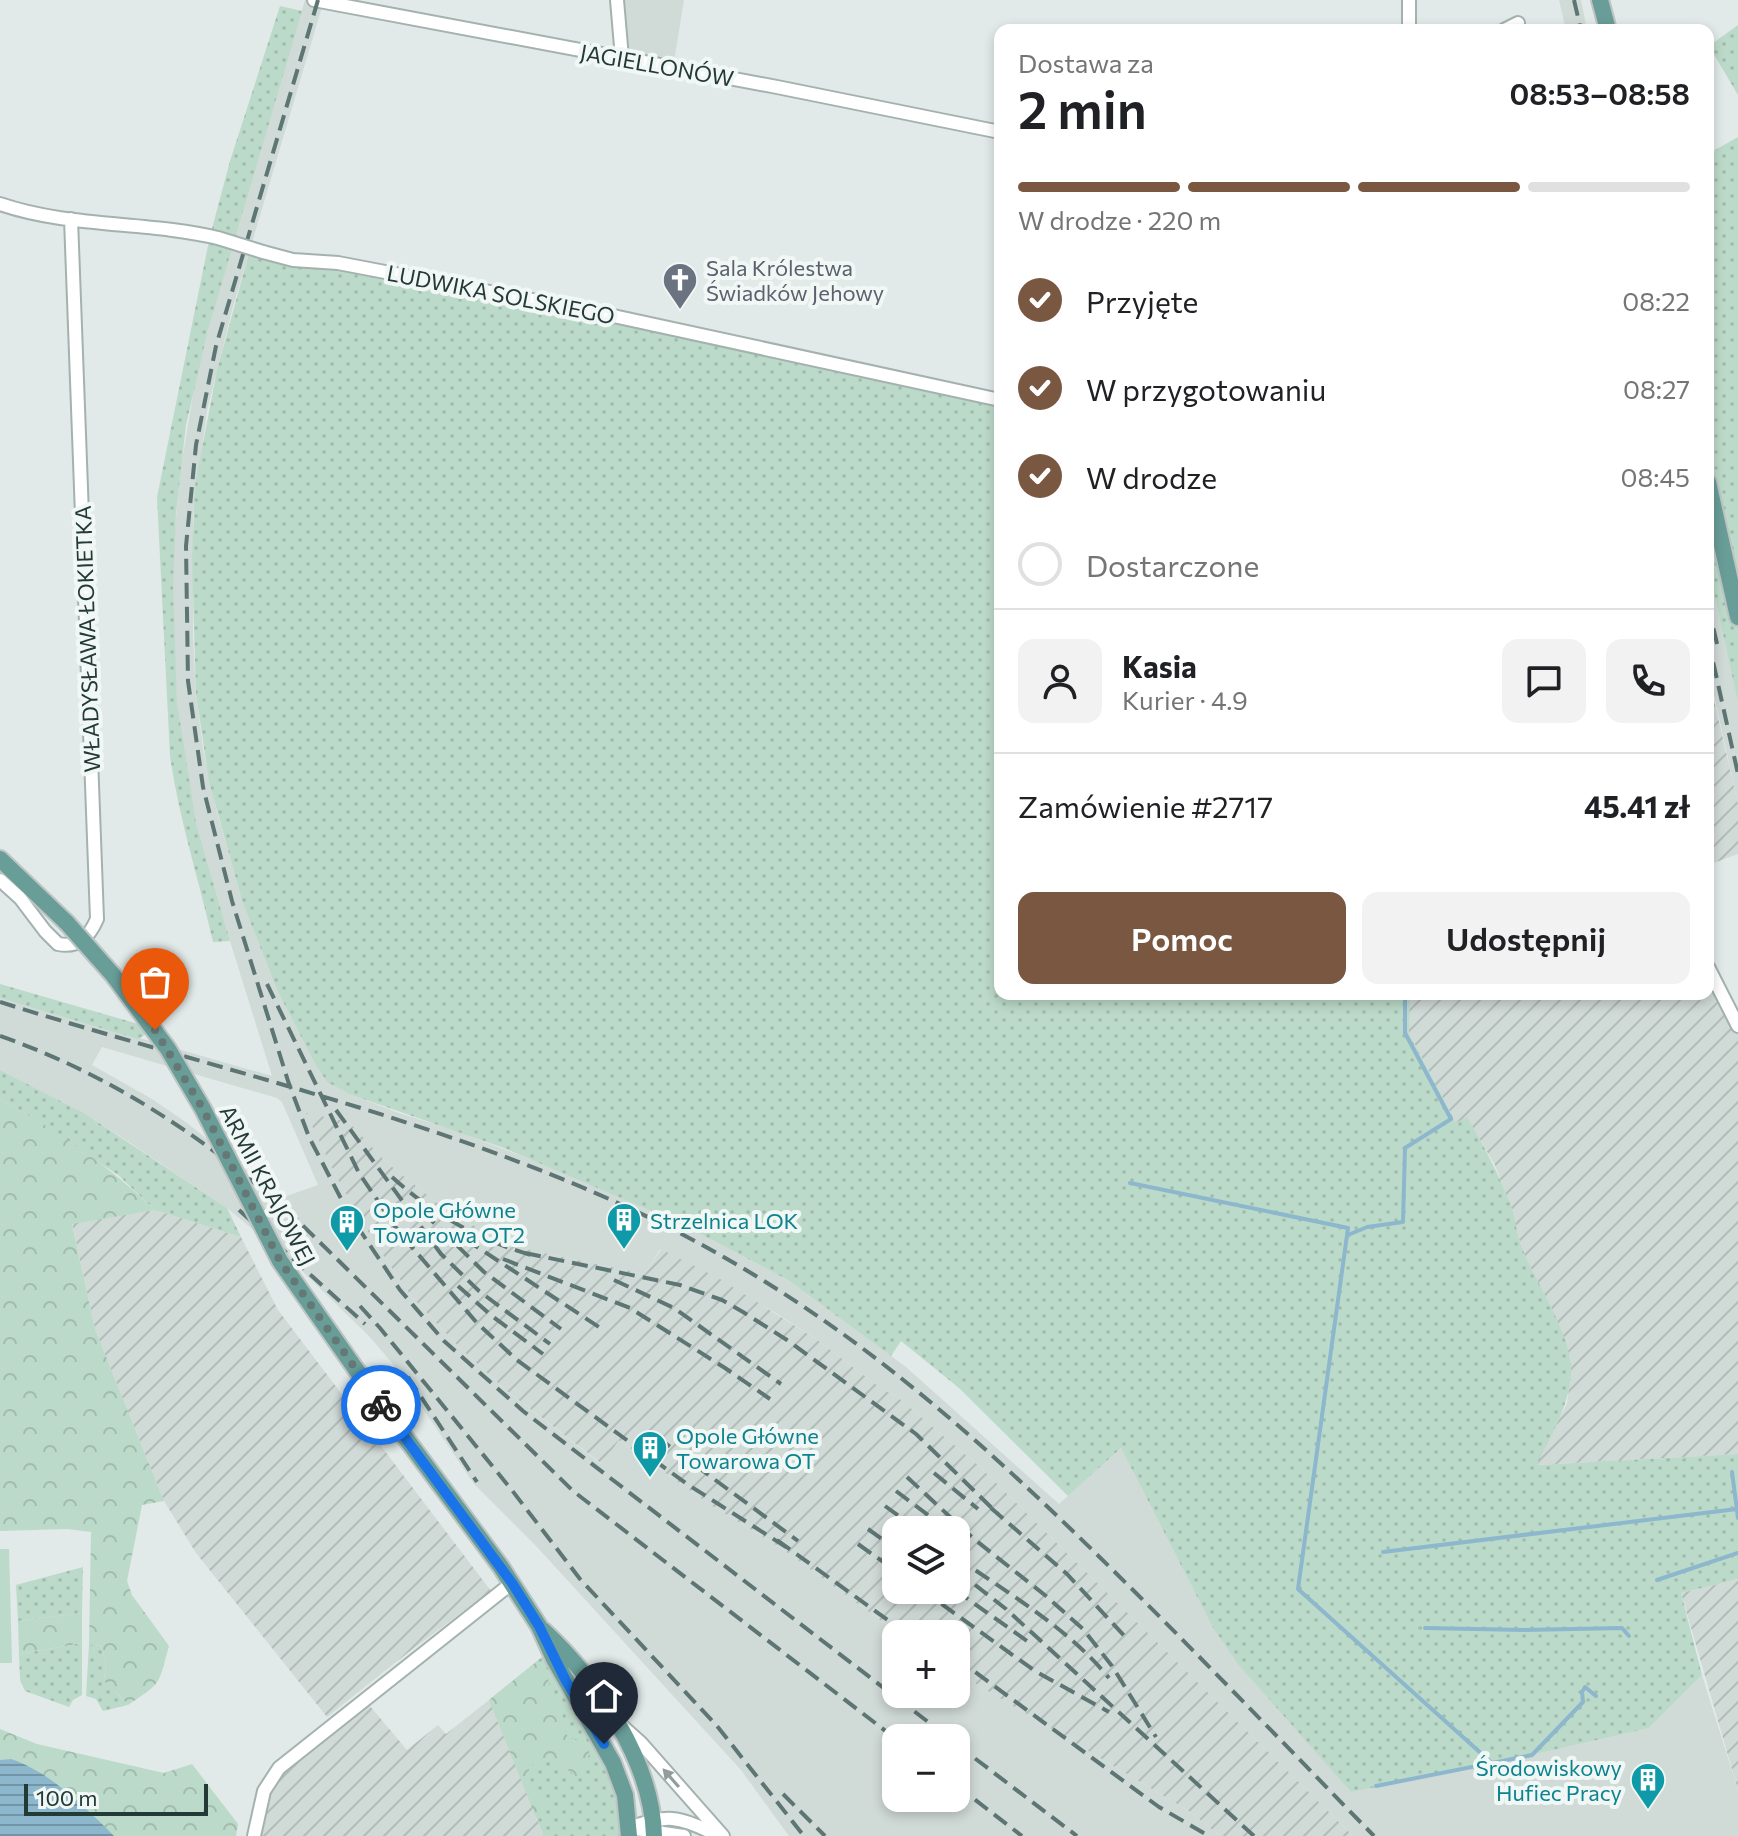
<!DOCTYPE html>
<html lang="pl">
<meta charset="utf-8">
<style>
:root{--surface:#fff;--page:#f2f2f2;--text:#202124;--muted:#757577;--line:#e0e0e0;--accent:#7a5740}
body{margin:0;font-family:Commissioner,sans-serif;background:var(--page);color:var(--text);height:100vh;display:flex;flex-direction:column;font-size:30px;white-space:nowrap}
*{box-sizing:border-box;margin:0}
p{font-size:26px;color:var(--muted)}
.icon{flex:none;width:44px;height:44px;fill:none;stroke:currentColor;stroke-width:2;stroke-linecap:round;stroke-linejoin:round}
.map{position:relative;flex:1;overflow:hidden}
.panel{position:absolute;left:994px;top:24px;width:720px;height:976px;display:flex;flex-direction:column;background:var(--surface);border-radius:16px;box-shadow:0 4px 12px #0003}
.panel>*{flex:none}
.buttons{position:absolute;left:882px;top:1516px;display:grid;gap:16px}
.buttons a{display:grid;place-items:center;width:88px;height:88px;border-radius:16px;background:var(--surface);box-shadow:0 4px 12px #0003;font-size:40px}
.scale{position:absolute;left:24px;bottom:20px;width:184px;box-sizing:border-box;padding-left:8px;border:4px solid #233a37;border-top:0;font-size:22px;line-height:28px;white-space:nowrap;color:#233a37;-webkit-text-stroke:6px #f1f7f5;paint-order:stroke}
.pin{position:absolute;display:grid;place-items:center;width:68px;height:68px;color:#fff;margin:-82px -34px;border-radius:50% 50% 50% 0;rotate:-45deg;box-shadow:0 0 8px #0007}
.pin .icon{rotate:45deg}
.courier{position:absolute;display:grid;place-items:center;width:80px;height:80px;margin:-40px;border:6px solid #1a73e8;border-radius:50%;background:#fff;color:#222;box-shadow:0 2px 10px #0007}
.summary em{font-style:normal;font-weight:600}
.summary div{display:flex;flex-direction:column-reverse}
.summary{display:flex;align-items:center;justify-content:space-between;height:136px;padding:0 24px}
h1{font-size:52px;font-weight:600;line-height:60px}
.bar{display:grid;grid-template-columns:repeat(4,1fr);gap:12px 8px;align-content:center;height:96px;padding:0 24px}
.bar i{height:10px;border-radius:6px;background:var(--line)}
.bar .selected{background:var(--accent)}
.bar p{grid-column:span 4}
.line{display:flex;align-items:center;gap:20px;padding:0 24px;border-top:2px solid var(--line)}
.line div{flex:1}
.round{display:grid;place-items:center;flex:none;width:84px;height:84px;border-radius:16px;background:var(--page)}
ol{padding:0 24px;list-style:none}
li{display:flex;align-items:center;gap:24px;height:88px}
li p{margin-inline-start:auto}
li .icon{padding:8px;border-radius:50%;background:var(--accent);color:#fff;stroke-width:4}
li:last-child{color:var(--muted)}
li i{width:44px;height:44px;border:4px solid var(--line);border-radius:50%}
.button{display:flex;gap:16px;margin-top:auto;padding:16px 24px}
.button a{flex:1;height:92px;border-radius:16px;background:var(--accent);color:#fff;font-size:32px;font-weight:600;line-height:92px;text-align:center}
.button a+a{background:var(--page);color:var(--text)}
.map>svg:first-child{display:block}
</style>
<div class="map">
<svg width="1738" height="1836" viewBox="0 0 1738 1836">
<defs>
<pattern id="industrial-furrows" width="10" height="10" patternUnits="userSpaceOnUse" patternTransform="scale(2)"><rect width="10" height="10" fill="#d0dad7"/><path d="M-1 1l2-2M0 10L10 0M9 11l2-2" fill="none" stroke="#b2bcb9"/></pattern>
<pattern id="grass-dots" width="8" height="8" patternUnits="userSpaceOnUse" patternTransform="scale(2)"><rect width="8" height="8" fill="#bcdac9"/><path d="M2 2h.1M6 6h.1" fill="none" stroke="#a1bcad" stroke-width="1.8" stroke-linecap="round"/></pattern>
<pattern id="forest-crowns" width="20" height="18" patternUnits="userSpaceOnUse" patternTransform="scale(2)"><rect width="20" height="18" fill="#bcdac9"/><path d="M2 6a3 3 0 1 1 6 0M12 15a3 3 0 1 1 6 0" fill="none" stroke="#a1bcad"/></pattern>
<pattern id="water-rules" width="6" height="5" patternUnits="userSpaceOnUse" patternTransform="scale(2)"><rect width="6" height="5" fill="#8db7cc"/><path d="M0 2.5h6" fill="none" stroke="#7396a6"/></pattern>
</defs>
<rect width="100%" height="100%" fill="#e1eae8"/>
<path fill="#d0dad7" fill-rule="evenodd" d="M 305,0 L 324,0 L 232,310 L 207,411 L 193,515 L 193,637 L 196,694 L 203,749 L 217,812 L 242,901 L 278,992 L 314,1062 L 327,1082 L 349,1094 L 399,1113 L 457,1131 L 566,1173 L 682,1224 L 788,1280 L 906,1367 L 1059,1504 L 1121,1448 L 1212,1626 L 1351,1792 L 1493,1764 L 1649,1728 L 1702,1675 L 1738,1790 L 1738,1836 L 1353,1836 L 979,1466 L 901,1400 L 878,1386 L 816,1339 L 776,1313 L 660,1249 L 645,1274 L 530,1250 L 501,1239 L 451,1214 L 385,1161 L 349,1122 L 307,1114 L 338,1180 L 372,1239 L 412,1297 L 459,1347 L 507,1391 L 601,1464 L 619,1440 L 709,1504 L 781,1548 L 899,1634 L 896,1634 L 896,1694 L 956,1694 L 956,1672 L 1189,1811 L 1220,1836 L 789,1836 L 741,1770 L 537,1547 L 474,1484 L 392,1363 L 369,1336 L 295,1264 L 227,1208 L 132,1144 L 84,1113 L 0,1070 L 0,998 L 272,1076 L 230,941 L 196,823 L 189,788 L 177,701 L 173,634 L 173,551 L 180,473 L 195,383 L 221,277 ZM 102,1047 L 277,1098 L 282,1102 L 318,1185 L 281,1198 L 187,1123 L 152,1099 L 92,1065 ZM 896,1738 L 956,1738 L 956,1798 L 896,1798 Z
M 611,0 L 684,0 L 673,68 L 622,58 L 617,0 Z
M 1559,0 L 1581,0 L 1587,30 L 1566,30 Z
M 1708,566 L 1738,703 L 1738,804 L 1708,667 Z"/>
<path fill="url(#industrial-furrows)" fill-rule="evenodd" d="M 1708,674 L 1738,804 L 1738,854 L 1708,865 Z
M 1708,967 L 1738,1026 L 1738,1454 L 1536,1465 L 1567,1403 L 1571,1370 L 1567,1351 L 1561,1330 L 1522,1250 L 1511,1208 L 1495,1165 L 1467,1118 L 1456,1123 L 1409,1033 L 1408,996 L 1410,994 L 1708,994 Z
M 306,1113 L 349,1122 L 385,1161 L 451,1214 L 501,1239 L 530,1250 L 645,1274 L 661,1249 L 720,1279 L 816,1339 L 878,1386 L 901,1400 L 979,1466 L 1353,1836 L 1220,1836 L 1189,1811 L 956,1672 L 956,1634 L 899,1634 L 781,1548 L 709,1504 L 619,1440 L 602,1464 L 507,1391 L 459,1347 L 412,1297 L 372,1239 L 338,1180 ZM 956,1530 L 956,1590 L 896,1590 L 896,1530 Z
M 155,1210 L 241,1237 L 278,1310 L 491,1591 L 410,1651 L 327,1717 L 196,1553 L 164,1501 L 95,1329 L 72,1223 Z
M 1738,1579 L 1738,1790 L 1681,1593 Z
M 489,1700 L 544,1836 L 254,1836 L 264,1791 L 293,1756 L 369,1705 L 407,1750 L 438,1725 L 446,1734 Z"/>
<path fill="url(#grass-dots)" d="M 280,6 L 302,11 L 208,330 L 186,425 L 176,513 L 173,586 L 177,702 L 196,823 L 230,941 L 213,942 C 199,880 179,819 170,756 L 157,497 L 210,236 L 230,161 Z
M 1738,25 L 1738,95 L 1709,46 Z
M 1738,137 L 1738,703 L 1708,566 L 1708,154 Z
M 249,253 L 338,263 L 1000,400 L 1000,994 L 1410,994 L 1409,1033 L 1456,1123 L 1467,1117 C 1484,1146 1499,1174 1511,1206 C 1516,1221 1517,1238 1524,1253 C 1539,1288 1572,1335 1571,1373 C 1569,1407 1551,1435 1537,1465 L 1738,1454 L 1738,1579 L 1681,1593 L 1702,1675 L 1649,1728 L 1493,1764 L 1351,1792 L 1238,1664 L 1212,1626 L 1121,1448 L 1068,1496 L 959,1388 L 901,1341 L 891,1356 L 788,1280 L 682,1224 L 504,1148 L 349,1094 L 327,1082 L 314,1062 L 278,992 L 242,901 L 209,781 L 196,694 L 192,560 L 195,485 L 217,370 Z
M 0,984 L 135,1023 L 151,1031 L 138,1039 L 0,998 Z
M 0,1070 L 84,1113 L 227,1208 L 241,1237 L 155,1210 L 118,1175 L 23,1112 L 0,1099 Z
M 83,1567 L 82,1613 L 18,1621 L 16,1585 Z
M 82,1643 L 82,1695 L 73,1700 L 69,1707 L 25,1691 L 20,1680 L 19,1654 Z
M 89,1644 L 101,1646 L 106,1663 L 104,1680 L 128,1705 L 103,1711 L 96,1699 L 86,1696 Z
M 542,1657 C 578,1715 617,1766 621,1836 L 544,1836 L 489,1700 Z"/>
<path fill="url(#forest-crowns)" d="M 0,1099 C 56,1129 109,1166 155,1210 L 72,1224 L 95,1329 L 164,1501 L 142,1505 L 127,1581 L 132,1595 L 169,1646 C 158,1685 163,1682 128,1705 L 118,1694 L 110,1689 L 104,1680 L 106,1663 L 101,1646 L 89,1644 L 91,1532 L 67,1529 L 0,1531 Z
M 82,1613 L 82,1643 L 19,1654 L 18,1621 Z
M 535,1663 L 547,1674 L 550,1687 L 564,1706 L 562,1722 L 568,1738 L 582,1740 L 589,1747 C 590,1755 585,1774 578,1778 L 555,1759 L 538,1760 L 529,1769 L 529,1777 L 545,1809 L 539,1816 L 535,1815 L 489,1700 Z
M 0,1729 L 37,1744 L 164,1773 L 192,1764 L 238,1824 L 236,1836 L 0,1836 Z"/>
<path fill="#bcdac9" d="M 0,1549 L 9,1549 L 12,1663 L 0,1663 Z"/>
<path fill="url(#water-rules)" d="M 11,1759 C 50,1772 85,1807 114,1836 L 0,1836 L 0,1760 Z"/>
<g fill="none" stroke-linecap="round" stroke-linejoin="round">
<path stroke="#8db7cc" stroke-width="4" d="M 1130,1183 L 1348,1228 L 1298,1589 L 1493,1764
M 1348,1235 L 1367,1227 L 1403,1222 L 1405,1148 L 1451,1119 L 1405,1033 L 1405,994
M 1732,1472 L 1738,1518
M 1383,1552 L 1737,1509
M 1657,1580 L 1738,1553
M 1425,1628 L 1524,1630 L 1622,1628 L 1629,1636
M 1376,1786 L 1532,1755 L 1583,1702 L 1582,1692 L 1585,1687 L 1596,1696"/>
<defs>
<path id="minor" d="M 314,0 L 777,87 L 1000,132
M 617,0 L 622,58
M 1409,30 L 1409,0
M 1504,30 L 1518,23
M 0,204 C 70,228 146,221 218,238
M 263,252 L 293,260 L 338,263 L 595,312 L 1000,400
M 0,880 L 20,898 L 45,931 L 58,944 C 79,948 89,937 97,919 L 71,219
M 1708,967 L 1738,1026
M 622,1726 L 641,1743 L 723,1836
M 629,1828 C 673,1812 679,1818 720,1836
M 629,1828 L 684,1836
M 254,1836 L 264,1791 L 279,1768 L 512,1583"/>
<path id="major" d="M 1600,0 L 1608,30
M 1708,482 L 1738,617
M 0,859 L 67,923
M 376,1398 L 501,1567 L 539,1626 L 554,1659 L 613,1763 L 625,1795 L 629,1836
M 543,1630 C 597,1680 652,1761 654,1836"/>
</defs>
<use href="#minor" stroke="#a4b2af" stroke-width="16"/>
<use href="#major" stroke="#bdc4c3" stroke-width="20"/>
<use href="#minor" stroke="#fff" stroke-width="12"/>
<use href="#major" stroke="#699d98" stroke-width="16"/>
<path stroke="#5d7573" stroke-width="4" stroke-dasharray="16 8" stroke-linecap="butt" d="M 318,0 L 216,346 L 196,445 L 186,546 L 188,681 L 203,787 L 232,901 L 288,1081 L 309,1137 L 349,1214 L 400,1290 L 444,1341 L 523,1411 L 949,1738
M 1574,0 L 1581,30
M 1708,605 L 1718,648
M 1708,639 L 1738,774
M 267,984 L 359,1173 L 399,1232 L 477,1323 L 517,1360 L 687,1484 L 786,1547
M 0,1002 C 216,1070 445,1119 650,1218 C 845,1313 985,1443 1137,1594 C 1217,1674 1295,1755 1374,1836
M 0,1036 C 109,1074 201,1135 288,1211 L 573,1491 L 896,1739
M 336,1110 L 441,1254 L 479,1291 L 550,1344
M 392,1177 C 434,1215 479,1240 534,1256
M 239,1210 L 365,1324
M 423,1212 L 484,1272 L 561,1329
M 465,1239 L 602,1329
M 525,1253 L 680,1285 L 722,1300 L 743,1312 L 787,1340 L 916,1434 L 999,1515
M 503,1259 L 630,1308 L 725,1368 L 770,1399
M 614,1280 L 674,1308 L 781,1384
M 458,1286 L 492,1316 L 543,1354
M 360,1306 L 380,1328 L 511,1489 L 580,1579 L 717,1726 L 804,1836
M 408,1377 L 477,1482
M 657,1437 L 798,1541
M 934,1473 L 978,1509
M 907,1477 L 974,1539 L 1046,1596 L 1083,1629 L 1112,1666 L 1156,1737
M 896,1491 L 948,1530
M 885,1506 L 918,1530
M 991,1508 L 1067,1574 L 1129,1641
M 868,1529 L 896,1549
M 777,1540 L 907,1634
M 858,1544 L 896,1571
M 956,1557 C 1009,1594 1068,1628 1109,1678
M 956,1570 L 1006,1609 L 1254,1836
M 922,1590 L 1035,1671 L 1109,1712
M 955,1590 L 1030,1643
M 956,1658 L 1159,1807 L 1209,1836
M 956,1744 L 1077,1836
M 956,1785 L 1022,1836
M 783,1794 L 825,1836"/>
<defs>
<path id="minor-bridge" d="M 218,238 L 263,252"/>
<path id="major-bridge" d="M 67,923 L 113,975 L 168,1049 L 203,1109 L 280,1261 L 376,1398"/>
</defs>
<use href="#minor-bridge" stroke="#a4b2af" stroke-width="16" stroke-linecap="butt"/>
<use href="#major-bridge" stroke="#bdc4c3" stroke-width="20" stroke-linecap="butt"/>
<use href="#minor-bridge" stroke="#fff" stroke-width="12"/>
<use href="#major-bridge" stroke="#699d98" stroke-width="16"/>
</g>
<defs><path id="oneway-solid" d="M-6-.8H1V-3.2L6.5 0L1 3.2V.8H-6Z" transform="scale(2)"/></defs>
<use fill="#919c9b" href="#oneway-solid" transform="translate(671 1778) rotate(-131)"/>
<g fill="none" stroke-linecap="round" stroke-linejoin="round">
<path stroke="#667875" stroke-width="8" stroke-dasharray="0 14.4" d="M 155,1030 L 203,1109 L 280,1261 L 381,1405"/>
<path stroke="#1a73e8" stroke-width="10" d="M 381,1405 L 512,1583 L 539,1626 L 566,1681 L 604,1744"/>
</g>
<defs>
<symbol id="church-pin" viewBox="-11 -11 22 30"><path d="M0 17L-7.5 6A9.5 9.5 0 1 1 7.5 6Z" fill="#6b7280" stroke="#f1f7f5"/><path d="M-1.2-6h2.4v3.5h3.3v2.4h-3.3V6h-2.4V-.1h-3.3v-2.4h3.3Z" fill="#fff"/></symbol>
<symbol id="building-pin" viewBox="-11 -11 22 30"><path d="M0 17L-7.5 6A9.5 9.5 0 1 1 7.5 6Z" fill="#0f9aa8" stroke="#f1f7f5"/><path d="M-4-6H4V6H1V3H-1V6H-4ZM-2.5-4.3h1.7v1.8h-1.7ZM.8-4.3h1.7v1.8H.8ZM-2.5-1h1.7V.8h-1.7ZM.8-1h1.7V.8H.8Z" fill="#fff"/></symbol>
</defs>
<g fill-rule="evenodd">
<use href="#church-pin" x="660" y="260" width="40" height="54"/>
<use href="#building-pin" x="604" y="1200" width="40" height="54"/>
<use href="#building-pin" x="327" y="1202" width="40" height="54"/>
<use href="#building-pin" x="630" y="1428" width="40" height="54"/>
<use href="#building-pin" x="1628" y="1760" width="40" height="54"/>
</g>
<g text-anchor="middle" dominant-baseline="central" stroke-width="8" stroke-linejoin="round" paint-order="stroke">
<g font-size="22" fill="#233a37" stroke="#f1f7f5">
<text transform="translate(657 65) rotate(10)">JAGIELLONÓW</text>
<text transform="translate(501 294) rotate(11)">LUDWIKA SOLSKIEGO</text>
<text transform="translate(87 639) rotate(-92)">WŁADYSŁAWA ŁOKIETKA</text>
<text transform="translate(268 1185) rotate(62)">ARMII KRAJOWEJ</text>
</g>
<g font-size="22" fill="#5b616d" stroke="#f1f7f5" text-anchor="start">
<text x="706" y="267">Sala Królestwa<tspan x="706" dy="25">Świadków Jehowy</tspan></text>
</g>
<g font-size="22" fill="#0d838f" stroke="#f1f7f5" text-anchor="start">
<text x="373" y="1209">Opole Główne<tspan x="373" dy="25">Towarowa OT2</tspan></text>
<text x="650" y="1220">Strzelnica LOK</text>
<text x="676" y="1435">Opole Główne<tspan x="676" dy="25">Towarowa OT</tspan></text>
<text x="1622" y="1767" text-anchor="end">Środowiskowy<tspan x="1622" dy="25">Hufiec Pracy</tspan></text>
</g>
</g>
</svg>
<div class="buttons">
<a><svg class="icon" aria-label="layers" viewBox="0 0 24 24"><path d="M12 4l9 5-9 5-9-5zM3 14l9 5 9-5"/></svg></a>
<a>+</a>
<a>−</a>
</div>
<div class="scale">100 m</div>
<div class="pin" style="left:155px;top:1030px;background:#ea580c"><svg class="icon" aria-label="bag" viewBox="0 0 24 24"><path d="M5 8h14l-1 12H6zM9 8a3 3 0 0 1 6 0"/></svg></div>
<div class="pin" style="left:604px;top:1744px;background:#1f2937"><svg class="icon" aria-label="home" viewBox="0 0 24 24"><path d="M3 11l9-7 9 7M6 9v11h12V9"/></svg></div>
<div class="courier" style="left:381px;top:1405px"><svg class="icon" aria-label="bike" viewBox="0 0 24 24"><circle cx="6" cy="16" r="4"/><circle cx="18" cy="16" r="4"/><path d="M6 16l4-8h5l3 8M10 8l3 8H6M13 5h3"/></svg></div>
<section class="panel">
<div class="summary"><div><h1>2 min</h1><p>Dostawa za</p></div><em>08:53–08:58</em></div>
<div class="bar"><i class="selected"></i><i class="selected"></i><i class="selected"></i><i></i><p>W drodze · 220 m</p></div>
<ol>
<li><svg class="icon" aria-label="check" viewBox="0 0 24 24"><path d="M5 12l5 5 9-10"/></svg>Przyjęte<p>08:22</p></li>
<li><svg class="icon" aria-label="check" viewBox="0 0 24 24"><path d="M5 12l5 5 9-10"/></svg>W przygotowaniu<p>08:27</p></li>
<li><svg class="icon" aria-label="check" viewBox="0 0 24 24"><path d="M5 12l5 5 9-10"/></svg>W drodze<p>08:45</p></li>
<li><i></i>Dostarczone</li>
</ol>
<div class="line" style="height:144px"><a class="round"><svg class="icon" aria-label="person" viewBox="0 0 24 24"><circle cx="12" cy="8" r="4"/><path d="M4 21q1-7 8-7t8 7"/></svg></a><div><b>Kasia</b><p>Kurier · 4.9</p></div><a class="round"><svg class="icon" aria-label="chat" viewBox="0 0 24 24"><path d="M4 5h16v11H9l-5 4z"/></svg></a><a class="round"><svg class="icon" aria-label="phone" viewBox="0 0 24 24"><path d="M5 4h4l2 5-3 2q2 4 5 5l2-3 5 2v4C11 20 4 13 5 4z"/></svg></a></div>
<div class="line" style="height:104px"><div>Zamówienie #2717</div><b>45.41 zł</b></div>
<div class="button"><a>Pomoc</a><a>Udostępnij</a></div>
</section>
</div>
